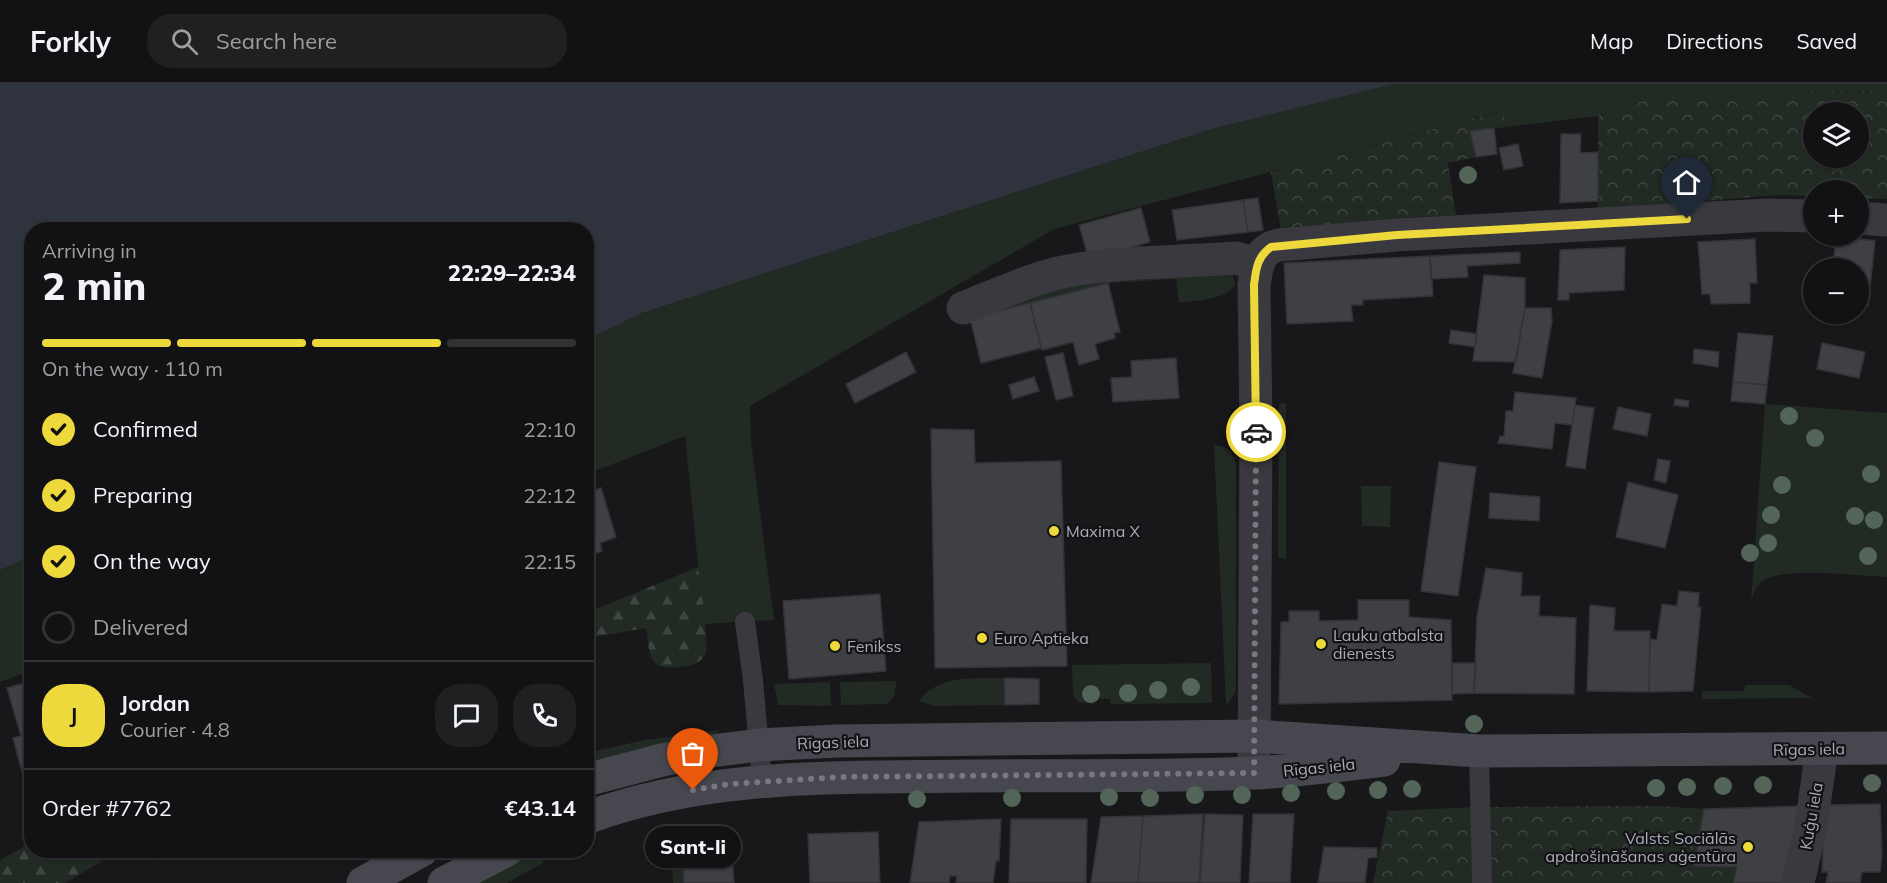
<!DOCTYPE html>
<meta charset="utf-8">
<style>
:root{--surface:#121214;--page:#1f2022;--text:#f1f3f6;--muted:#9c9ea0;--line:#313234;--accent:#eed93c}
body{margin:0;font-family:Mulish,sans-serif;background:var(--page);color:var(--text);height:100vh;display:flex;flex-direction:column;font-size:22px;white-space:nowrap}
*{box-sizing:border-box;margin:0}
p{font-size:20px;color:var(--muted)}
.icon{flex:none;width:33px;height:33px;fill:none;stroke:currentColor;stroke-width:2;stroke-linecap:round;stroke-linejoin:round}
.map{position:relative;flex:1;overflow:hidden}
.side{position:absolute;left:24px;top:138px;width:570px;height:636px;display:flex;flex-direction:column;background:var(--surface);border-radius:24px;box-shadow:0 2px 4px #0004,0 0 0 2px var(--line)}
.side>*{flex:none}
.controls{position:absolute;left:1803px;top:18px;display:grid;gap:12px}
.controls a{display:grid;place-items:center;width:66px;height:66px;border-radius:50%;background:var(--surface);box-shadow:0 2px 4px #0004,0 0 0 2px var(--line);font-size:30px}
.pin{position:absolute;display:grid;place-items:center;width:51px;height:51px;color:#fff;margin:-62px -26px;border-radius:50% 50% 50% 0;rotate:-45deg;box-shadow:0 0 6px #0007}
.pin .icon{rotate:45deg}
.courier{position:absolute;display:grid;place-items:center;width:60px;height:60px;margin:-30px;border:4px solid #eed93c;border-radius:50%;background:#fff;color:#222;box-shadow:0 2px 8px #0007}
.bubble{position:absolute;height:42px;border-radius:21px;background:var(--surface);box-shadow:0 2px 4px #0004,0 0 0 2px var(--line);font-size:20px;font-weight:800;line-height:42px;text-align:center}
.summary em{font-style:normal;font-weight:800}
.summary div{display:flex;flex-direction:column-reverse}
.summary{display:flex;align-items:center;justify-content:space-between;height:102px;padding:0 18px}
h1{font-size:39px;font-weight:800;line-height:45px}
.bar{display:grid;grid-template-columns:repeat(4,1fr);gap:9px 6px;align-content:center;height:72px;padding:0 18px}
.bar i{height:8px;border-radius:4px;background:var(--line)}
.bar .active{background:var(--accent)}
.bar p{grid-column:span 4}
.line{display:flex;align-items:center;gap:15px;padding:0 18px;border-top:2px solid var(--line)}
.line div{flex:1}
.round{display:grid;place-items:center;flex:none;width:63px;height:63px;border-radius:24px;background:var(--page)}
ol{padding:0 18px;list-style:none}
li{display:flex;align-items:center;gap:18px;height:66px}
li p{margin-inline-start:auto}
li .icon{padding:6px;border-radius:50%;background:var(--accent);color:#111;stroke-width:4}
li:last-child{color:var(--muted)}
li i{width:33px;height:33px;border:3px solid var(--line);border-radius:50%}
header{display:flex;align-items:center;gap:36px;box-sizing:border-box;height:84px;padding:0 30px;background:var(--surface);border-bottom:2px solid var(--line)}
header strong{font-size:28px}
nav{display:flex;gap:33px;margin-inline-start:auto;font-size:21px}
.search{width:420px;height:54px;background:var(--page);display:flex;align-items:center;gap:15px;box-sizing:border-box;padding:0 21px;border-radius:24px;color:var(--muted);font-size:22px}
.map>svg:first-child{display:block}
</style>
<header>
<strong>Forkly</strong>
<div class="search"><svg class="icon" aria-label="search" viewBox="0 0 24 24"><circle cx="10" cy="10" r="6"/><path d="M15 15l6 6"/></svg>Search here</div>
<nav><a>Map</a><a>Directions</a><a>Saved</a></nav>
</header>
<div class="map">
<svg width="1887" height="799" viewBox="0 0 1887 799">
<defs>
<pattern id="forest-firs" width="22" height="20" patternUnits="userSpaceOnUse" patternTransform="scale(1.5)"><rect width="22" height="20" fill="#222a24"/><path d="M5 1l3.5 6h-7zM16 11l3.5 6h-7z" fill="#3f4642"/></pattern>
<pattern id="park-crowns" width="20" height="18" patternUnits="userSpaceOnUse" patternTransform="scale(1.5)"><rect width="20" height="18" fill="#222a24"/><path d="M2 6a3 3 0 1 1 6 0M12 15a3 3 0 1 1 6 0" fill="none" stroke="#3f4642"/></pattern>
</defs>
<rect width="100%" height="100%" fill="#18181a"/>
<path fill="#222a24" d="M 1394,0 L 1887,0 L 1887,7 L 1665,10 L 1598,32 L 1506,43 L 1501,27 L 1054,145 L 750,322 L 751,358 L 774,536 L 704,540 L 685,352 L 587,390 L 587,256 L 642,229 L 1212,45 Z
M 1233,190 L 1235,201 C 1227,215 1194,218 1179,218 L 1176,195 L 1108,199 L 967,235 L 1055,198 Z
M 1284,319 L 1286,319 L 1286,475 L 1278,473 L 1279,320 Z
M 1765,320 L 1887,329 L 1887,493 C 1859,492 1786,483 1764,496 C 1755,502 1753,510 1751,520 Z
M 1214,361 C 1228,363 1233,367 1236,381 L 1236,601 L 1235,609 L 1228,620 L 1226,619 Z
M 1361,402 L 1391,402 L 1390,443 L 1362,442 Z
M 31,473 L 31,587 L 0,598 L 0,486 Z
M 1211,579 L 1212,619 L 1111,620 L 1110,615 L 1094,615 L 1095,620 L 1078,618 L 1073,610 L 1072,581 Z
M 1004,594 L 1005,621 L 934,622 L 919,617 C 938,590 975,595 1004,594 Z
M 896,597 L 895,611 L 887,620 L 841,621 L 840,598 Z
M 830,598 L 831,622 L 778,621 L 774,600 Z
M 1745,601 L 1789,601 L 1812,614 L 1702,615 L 1702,607 L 1744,607 Z
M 720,646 L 715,651 L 587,684 L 586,669 L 645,656 Z
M 705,744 L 706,749 L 681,751 L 684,799 L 673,799 L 671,755 C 679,744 693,745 705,744 Z
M 539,767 L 545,767 L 543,779 L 507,799 L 472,799 Z"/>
<path fill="url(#forest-firs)" d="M 698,483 C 700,500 710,560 705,571 C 701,583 664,588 655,579 C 648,572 648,553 646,544 L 587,554 L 587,529 Z
M 31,759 L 32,766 L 119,767 L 65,799 L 0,799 L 0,776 Z"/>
<path fill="url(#park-crowns)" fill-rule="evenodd" d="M 1887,7 L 1887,115 L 1859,114 L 1858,106 L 1814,106 L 1813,112 L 1775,111 L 1598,126 L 1598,32 L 1665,10 ZM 1814,28 L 1858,28 L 1858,74 L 1814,74 Z
M 1502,27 L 1506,43 L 1470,47 L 1476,73 L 1448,79 L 1456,131 L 1398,134 L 1281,147 L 1271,88 Z
M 1656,722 L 1704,725 L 1694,781 L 1737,783 L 1733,799 L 1373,799 L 1388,727 L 1480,723 Z"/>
<path fill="#2e333e" d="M 0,0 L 1394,0 L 1212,45 L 642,229 L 587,256 L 586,146 L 32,146 L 31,473 L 0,486 Z"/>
<path fill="#3f4044" stroke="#333236" stroke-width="1.5" d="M 1494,44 L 1497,70 L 1476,73 L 1470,47 Z
M 1561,50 L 1581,50 L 1580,69 L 1598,68 L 1598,117 L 1560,119 Z
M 1518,60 L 1523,82 L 1504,86 L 1499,64 Z
M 1258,114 L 1263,146 L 1248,148 L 1243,116 Z
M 1243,116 L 1248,148 L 1177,156 L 1172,126 Z
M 1141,124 L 1150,158 L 1089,175 L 1079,141 Z
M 1836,152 L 1875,157 L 1868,222 L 1858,221 L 1858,184 L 1833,184 Z
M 1755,155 L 1757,199 L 1750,199 L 1750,219 L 1711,220 L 1710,210 L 1702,210 L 1698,158 Z
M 1625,163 L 1624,206 L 1569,209 L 1569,216 L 1558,216 L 1560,166 Z
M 1520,168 L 1520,179 L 1467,182 L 1468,193 L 1431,195 L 1430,172 Z
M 1430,172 L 1433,212 L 1363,216 L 1363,221 L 1351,221 L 1353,237 L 1287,240 L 1284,179 Z
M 1484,191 L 1525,194 L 1525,224 L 1516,278 L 1473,277 Z
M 1108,199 L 1120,248 L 1114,249 L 1115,254 L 1095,260 L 1099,275 L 1079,281 L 1073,258 L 1042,266 L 1030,219 Z
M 1030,219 L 1041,264 L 981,279 L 970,234 Z
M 1525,224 L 1551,224 L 1552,237 L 1542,294 L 1513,289 Z
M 1451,246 L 1477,250 L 1475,263 L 1449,259 Z
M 1738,249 L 1773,252 L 1767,301 L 1733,298 Z
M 1822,259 L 1865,268 L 1859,294 L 1817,285 Z
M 1694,265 L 1719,268 L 1718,283 L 1693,279 Z
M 906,268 L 916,288 L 855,319 L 846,300 Z
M 1063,269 L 1073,312 L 1056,316 L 1045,273 Z
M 1176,274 L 1179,314 L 1113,318 L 1111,294 L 1132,293 L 1131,277 Z
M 1034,293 L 1039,307 L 1013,315 L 1009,301 Z
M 1733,298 L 1767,301 L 1765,320 L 1731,317 Z
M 1515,308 L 1576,314 L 1572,341 L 1555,339 L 1552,365 L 1498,359 L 1500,352 L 1504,352 L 1506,327 L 1513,327 Z
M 1675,315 L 1689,317 L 1688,323 L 1674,321 Z
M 1575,321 L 1594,324 L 1585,385 L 1566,382 Z
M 1618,323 L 1651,330 L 1647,352 L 1613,345 Z
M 931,345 L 974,346 L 975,379 L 1061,377 L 1067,582 L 935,584 Z
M 1658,375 L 1670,377 L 1666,399 L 1654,396 Z
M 1439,378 L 1476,383 L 1458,512 L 1421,507 Z
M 1628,398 L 1678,411 L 1665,464 L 1616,453 Z
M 601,404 L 616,453 L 600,459 L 602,467 L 586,473 L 586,409 Z
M 1490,409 L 1540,413 L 1539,437 L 1489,434 Z
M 1486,484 L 1522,489 L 1521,512 L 1540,512 L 1539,532 L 1576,534 L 1574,610 L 1474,609 L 1477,532 Z
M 1679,507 L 1699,509 L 1698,523 L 1701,523 L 1693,607 L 1649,608 L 1650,555 L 1657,556 L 1662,520 L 1677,522 Z
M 880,510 L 886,587 L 789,595 L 783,517 Z
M 1358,516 L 1409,516 L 1409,533 L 1451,536 L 1452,616 L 1279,620 L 1281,538 L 1289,538 L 1289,527 L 1319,527 L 1319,537 L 1358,536 Z
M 1590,521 L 1615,524 L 1614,547 L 1650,547 L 1649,608 L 1587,607 Z
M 1452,579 L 1476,579 L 1474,609 L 1452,610 Z
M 1004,594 L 1039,595 L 1039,620 L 1005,621 Z
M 32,597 L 32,705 L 27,706 L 13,654 L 21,652 L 7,604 Z
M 1880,720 L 1882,771 L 1880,788 L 1862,788 L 1860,799 L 1826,799 L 1828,788 L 1822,788 L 1825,721 Z
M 1803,722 L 1792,799 L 1733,799 L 1737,783 L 1694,782 L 1704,725 Z
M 1203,730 L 1199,799 L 1138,799 L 1143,732 Z
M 1205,730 L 1243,731 L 1240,799 L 1200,799 Z
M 1253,730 L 1294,730 L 1290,799 L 1249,799 Z
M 1143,732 L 1138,799 L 1091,799 L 1101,733 Z
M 1001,735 L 999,777 L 996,777 L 993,799 L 956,799 L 957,792 L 950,792 L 949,799 L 910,799 L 919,738 Z
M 1011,735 L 1087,735 L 1086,799 L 1009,799 Z
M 730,747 L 734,799 L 684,799 L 681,751 Z
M 878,748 L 880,799 L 810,799 L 808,750 Z
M 1324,763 L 1377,764 L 1377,773 L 1368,774 L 1365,799 L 1318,799 Z
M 151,766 L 176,766 L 177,767 L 153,776 L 150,767 Z"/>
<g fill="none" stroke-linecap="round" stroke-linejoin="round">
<path stroke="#39393f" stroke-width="20" d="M 745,538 L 753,596 L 762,697
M 1479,667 L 1482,799"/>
<path stroke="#39393f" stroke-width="33" d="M 1858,134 L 1887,136
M 963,224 C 994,212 1025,197 1058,189 C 1113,177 1180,178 1236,174 L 1257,180
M 1254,689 L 1256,343 L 1254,201 C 1257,183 1258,165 1279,161 L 1397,151 L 1767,131 L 1814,132
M 1798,799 L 1811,742 L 1822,665"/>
<path stroke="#47474f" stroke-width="33" d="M 586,696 L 662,676 L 711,667 L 759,661 L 837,657 L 1255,652 L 1479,667 L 1887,664
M 586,734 C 707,689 837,694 963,692 C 1060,691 1157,693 1253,689 C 1297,687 1341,681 1384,676
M 363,799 L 422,766
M 444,799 L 507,766"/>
</g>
<g fill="#526558">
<circle cx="1468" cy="91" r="9"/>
<circle cx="1789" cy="332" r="9"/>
<circle cx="1815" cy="354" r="9"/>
<circle cx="1871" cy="390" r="9"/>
<circle cx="1782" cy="401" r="9"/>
<circle cx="1771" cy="431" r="9"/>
<circle cx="1855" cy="432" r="9"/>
<circle cx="1874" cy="436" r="9"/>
<circle cx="1768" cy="459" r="9"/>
<circle cx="1750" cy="469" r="9"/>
<circle cx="1868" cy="472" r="9"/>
<circle cx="1191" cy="603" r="9"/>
<circle cx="1158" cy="606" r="9"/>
<circle cx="1128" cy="609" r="9"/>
<circle cx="1091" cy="610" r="9"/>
<circle cx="1474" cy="640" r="9"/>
<circle cx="1872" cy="699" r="9"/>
<circle cx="1763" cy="701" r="9"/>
<circle cx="1723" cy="702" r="9"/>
<circle cx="1687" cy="703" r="9"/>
<circle cx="1656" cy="704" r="9"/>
<circle cx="1412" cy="705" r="9"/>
<circle cx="1378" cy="706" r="9"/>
<circle cx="1336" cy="707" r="9"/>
<circle cx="1291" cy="709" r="9"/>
<circle cx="1195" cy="711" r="9"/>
<circle cx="1242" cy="711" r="9"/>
<circle cx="1109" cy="713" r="9"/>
<circle cx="1012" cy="714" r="9"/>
<circle cx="1150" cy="714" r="9"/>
<circle cx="917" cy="715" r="9"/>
</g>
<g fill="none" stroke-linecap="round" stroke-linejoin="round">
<path stroke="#777881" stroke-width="6" stroke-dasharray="0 10.8" d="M 693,706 L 730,700 L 840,693 L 1254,689 L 1256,348"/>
<path stroke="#eed93c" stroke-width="8" d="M 1256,348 L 1254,201 C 1256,185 1257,173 1271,163 L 1397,151 L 1687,135"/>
</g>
<g fill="#eed93c" stroke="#131315" stroke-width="2">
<circle cx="1054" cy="447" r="6"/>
<circle cx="982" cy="554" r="6"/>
<circle cx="1321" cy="560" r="6"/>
<circle cx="835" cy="562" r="6"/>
<circle cx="1748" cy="763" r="6"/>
</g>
<g text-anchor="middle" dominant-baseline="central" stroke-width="4.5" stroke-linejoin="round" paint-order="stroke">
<g font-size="16" fill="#aaacb9" stroke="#131315" text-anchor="start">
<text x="1066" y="447">Maxima X</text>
<text x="1333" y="551">Lauku atbalsta<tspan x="1333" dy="18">dienests</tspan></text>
<text x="994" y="554">Euro Aptieka</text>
<text x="847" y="562">Fenikss</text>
<text x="1736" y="754" text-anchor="end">Valsts Sociālās<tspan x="1736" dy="18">apdrošināšanas aģentūra</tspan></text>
</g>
<g font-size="16" fill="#aaacb9" stroke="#131315">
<text transform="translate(833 658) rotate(-2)">Rīgas iela</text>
<text transform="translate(1809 665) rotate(-1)">Rīgas iela</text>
<text transform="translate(1319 683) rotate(-6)">Rīgas iela</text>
<text transform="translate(1811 732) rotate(-80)">Kuģu iela</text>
</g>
</g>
</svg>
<div class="controls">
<a><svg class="icon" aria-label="layers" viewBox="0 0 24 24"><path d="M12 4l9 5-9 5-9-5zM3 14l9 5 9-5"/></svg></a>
<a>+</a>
<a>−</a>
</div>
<div class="pin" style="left:693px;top:706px;background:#ea580c"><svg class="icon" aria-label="bag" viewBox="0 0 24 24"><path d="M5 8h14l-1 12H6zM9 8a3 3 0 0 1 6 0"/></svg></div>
<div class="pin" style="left:1687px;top:135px;background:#1f2937"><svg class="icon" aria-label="home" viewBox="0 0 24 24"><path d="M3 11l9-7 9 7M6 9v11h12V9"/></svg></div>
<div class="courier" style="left:1256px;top:348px"><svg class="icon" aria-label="car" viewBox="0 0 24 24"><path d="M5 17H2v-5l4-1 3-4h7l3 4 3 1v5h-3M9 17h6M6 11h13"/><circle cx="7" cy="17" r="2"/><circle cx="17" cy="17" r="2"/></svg></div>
<div class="bubble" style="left:645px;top:742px;width:96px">Sant-li</div>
<section class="side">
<div class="summary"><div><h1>2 min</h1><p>Arriving in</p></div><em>22:29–22:34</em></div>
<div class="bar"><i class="active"></i><i class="active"></i><i class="active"></i><i></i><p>On the way · 110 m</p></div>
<ol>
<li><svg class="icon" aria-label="check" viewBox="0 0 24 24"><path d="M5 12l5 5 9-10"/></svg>Confirmed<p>22:10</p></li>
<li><svg class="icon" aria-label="check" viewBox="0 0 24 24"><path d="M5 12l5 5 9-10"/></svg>Preparing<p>22:12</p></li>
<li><svg class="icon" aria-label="check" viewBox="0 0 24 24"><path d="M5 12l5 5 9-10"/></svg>On the way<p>22:15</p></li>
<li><i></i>Delivered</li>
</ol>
<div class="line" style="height:108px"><b class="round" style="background:var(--accent);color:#111">J</b><div><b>Jordan</b><p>Courier · 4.8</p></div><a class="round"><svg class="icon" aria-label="chat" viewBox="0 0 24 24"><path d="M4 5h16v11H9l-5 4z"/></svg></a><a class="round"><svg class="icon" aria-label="phone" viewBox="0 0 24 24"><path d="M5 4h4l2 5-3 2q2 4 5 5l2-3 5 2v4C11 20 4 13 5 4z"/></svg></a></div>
<div class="line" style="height:78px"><div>Order #7762</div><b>€43.14</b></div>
</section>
</div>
